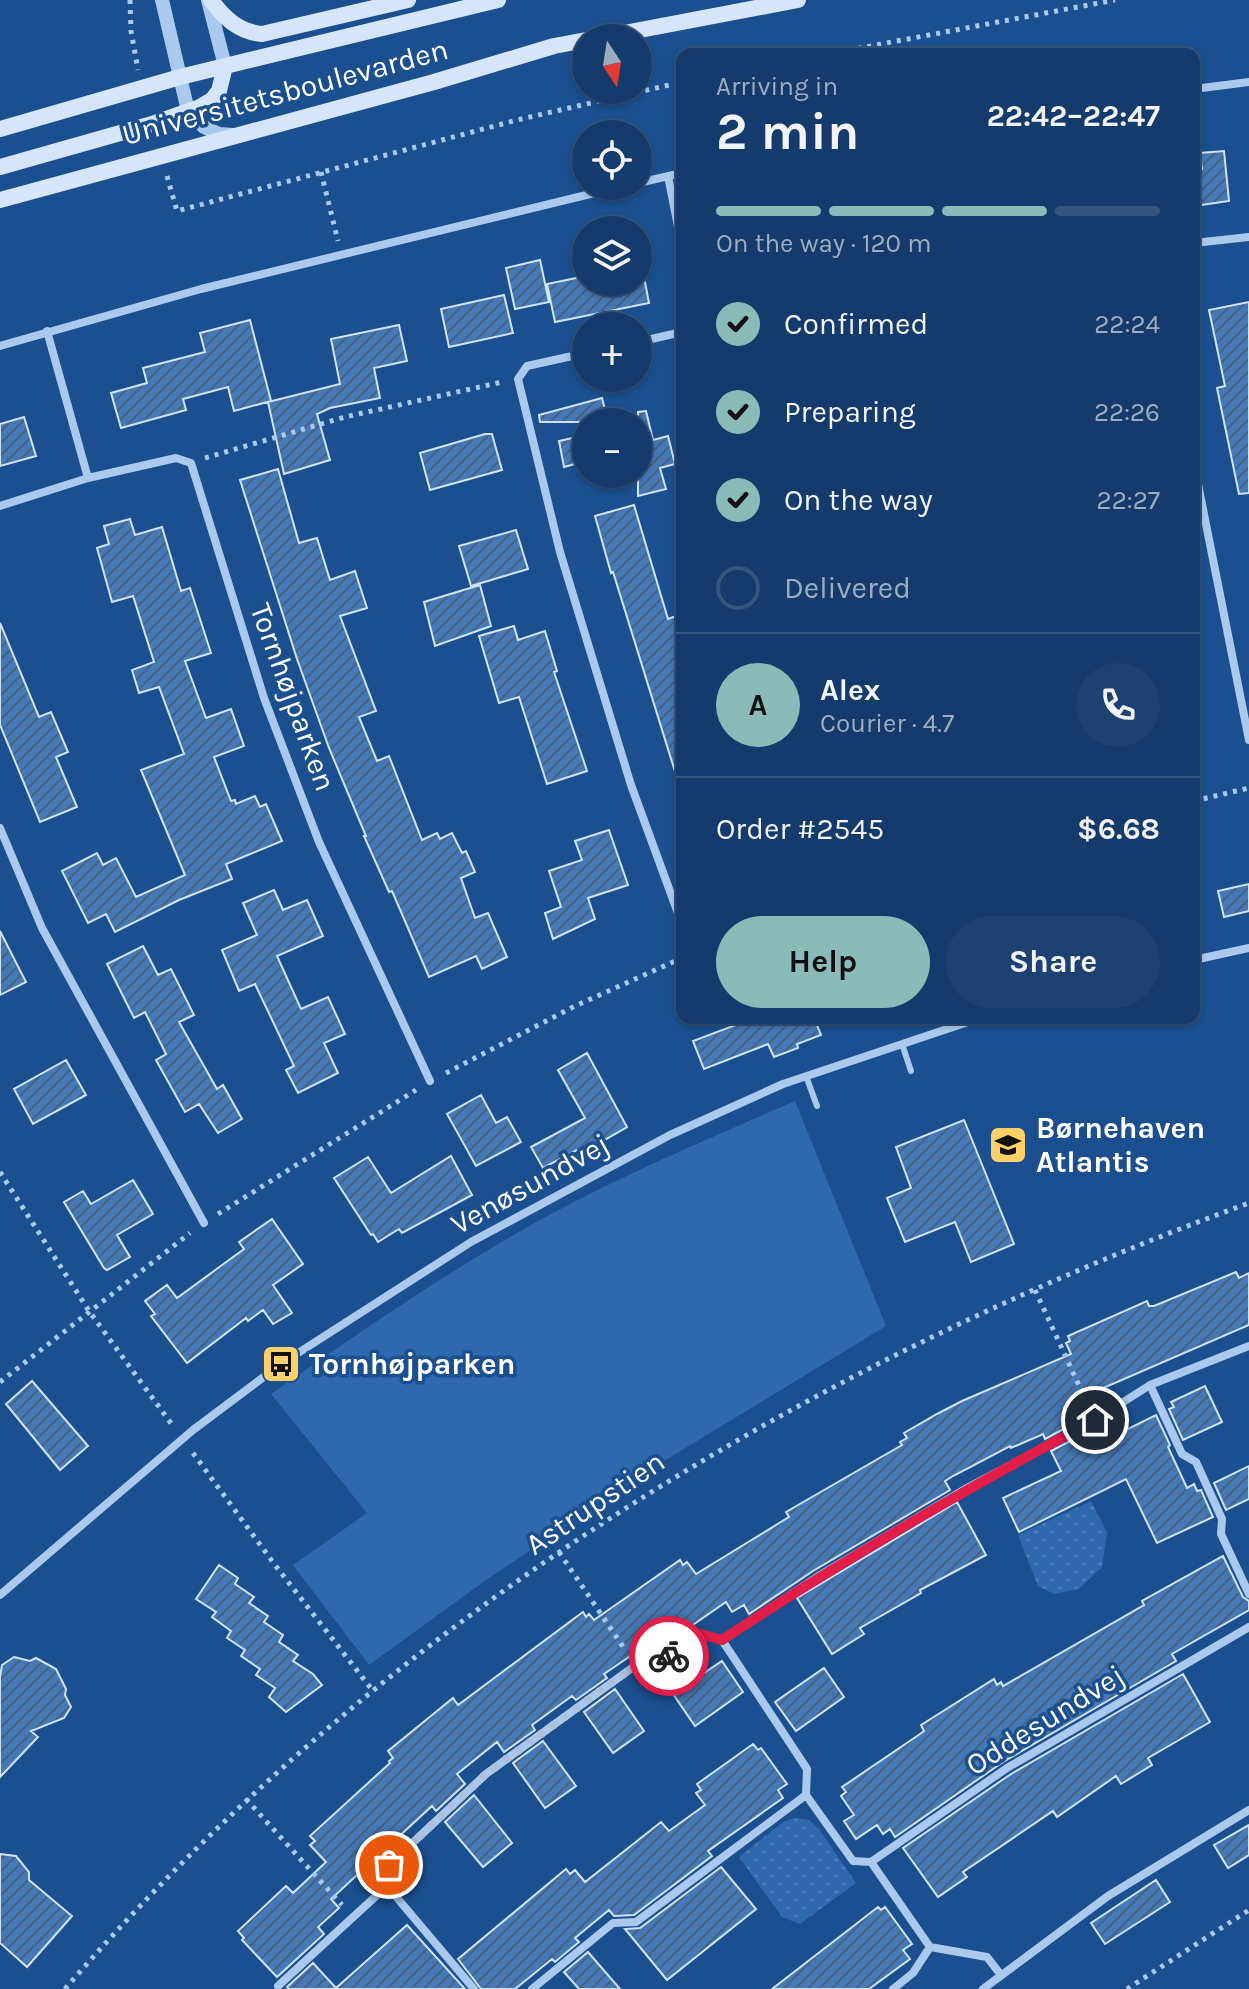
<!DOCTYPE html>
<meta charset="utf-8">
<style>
:root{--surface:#143b6b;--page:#1d4271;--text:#f1f3f6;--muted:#9dadc1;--line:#33557e;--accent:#8bbbb9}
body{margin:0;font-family:Karla,sans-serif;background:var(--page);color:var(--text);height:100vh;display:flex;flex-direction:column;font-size:30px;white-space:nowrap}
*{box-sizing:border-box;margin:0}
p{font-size:26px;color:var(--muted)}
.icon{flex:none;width:44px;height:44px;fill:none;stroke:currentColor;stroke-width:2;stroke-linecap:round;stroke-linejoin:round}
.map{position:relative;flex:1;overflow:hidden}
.side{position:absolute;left:676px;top:48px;width:524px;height:976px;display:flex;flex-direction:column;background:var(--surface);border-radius:16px;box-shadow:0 2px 6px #0004,0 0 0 2px var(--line)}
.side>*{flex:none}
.needle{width:52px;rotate:168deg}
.tools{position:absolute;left:572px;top:24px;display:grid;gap:16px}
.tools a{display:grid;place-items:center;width:80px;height:80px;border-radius:50%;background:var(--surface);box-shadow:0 2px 6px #0004,0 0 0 2px var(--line);font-size:40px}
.pin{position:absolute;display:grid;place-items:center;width:68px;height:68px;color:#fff;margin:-34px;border:4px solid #fff;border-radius:50%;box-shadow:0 2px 8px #0007}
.courier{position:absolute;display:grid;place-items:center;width:80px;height:80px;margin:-40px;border:6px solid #e11d48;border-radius:50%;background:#fff;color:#222;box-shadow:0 2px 10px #0007}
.summary em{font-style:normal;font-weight:700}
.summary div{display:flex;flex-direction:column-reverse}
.summary{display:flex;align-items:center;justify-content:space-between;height:136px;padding:0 40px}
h1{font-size:52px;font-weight:700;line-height:60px}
.bar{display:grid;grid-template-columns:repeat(4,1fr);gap:12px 8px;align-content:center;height:96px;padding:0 40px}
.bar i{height:10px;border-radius:6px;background:var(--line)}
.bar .selected{background:var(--accent)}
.bar p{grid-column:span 4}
.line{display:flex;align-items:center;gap:20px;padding:0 40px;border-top:2px solid var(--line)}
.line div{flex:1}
.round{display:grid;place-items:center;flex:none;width:84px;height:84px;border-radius:42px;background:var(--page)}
ol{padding:0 40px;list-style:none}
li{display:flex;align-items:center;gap:24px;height:88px}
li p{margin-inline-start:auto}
li .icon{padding:8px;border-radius:50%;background:var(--accent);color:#111;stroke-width:4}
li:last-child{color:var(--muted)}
li i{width:44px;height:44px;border:4px solid var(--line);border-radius:50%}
.button{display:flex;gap:16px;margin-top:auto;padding:16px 40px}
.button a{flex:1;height:92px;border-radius:48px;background:var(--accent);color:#111;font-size:32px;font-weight:700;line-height:92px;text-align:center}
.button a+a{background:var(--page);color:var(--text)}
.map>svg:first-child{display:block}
</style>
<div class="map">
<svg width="1249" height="1989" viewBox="0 0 1249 1989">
<defs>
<pattern id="park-dots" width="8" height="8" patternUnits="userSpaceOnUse" patternTransform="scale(2)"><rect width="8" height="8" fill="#2e69ad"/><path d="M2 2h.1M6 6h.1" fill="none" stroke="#4d80b9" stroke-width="1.8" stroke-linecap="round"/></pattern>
<pattern id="building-hatch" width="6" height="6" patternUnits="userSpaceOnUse" patternTransform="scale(2)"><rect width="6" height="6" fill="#4478b7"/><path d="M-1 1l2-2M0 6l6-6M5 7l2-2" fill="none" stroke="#486282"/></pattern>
</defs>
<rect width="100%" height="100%" fill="#1b4f8f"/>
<path fill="#2e69ad" d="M 795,1101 L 886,1326 L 664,1461 L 486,1580 L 369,1665 L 293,1565 L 367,1513 L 271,1394 C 361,1331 451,1269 547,1216 C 627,1173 712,1137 795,1101 Z"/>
<path fill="url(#park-dots)" d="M 1091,1501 L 1107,1532 L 1102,1567 L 1079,1589 L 1054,1594 L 1038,1586 L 1018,1535 Z
M 794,1818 L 809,1820 L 819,1829 L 856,1883 L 800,1924 L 782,1917 L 739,1857 L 783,1822 Z"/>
<path fill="url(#building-hatch)" stroke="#cfe3fa" stroke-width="2" d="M 1224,151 L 1229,201 L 1194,206 L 1194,169 L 1202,169 L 1200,153 Z
M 540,260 L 549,302 L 515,309 L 506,268 Z
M 586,276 L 586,282 L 645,282 L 649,303 L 555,322 L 547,284 Z
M 504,295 L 513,333 L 449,347 L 441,309 Z
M 1249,302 L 1249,493 L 1239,494 L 1217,388 L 1225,386 L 1209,310 Z
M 250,320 L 271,401 L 234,411 L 228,387 L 183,399 L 186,410 L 121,428 L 111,393 L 147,383 L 143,368 L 205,352 L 200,333 Z
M 399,325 L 407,361 L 374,368 L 380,398 L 330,408 L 317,414 L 330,460 L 284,474 L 268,402 L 340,384 L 331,339 Z
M 602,398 L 608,422 L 540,422 L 539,415 Z
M 646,411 L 653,440 L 668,436 L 675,464 L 660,468 L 666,489 L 638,496 L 638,412 Z
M 24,417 L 36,456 L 0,466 L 0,424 Z
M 485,434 L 492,434 L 502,470 L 430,490 L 420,453 Z
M 586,435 L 586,461 L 564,467 L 559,441 Z
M 278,469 L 299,543 L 317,538 L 330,580 L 355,571 L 367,608 L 340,616 L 376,711 L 359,717 L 377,761 L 389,756 L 422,840 L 437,833 L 440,839 L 452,833 L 462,853 L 466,851 L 475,872 L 461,878 L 475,918 L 488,913 L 507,957 L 482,969 L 476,956 L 429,977 L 392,891 L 389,892 L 364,836 L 366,836 L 329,748 L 297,659 L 240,480 Z
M 634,505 L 668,619 L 676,616 L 682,635 L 682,777 L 677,778 L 613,572 L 611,573 L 595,516 Z
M 130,519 L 135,535 L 162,527 L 181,591 L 190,588 L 211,653 L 185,661 L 206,718 L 231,709 L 244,746 L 214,757 L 231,801 L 235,800 L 236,804 L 255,796 L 260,807 L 266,804 L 282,841 L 226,864 L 232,879 L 179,900 L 115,932 L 106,914 L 88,923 L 62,871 L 97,853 L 103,865 L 116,858 L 136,897 L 185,875 L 141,770 L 184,754 L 159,687 L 139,693 L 132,670 L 154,662 L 133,596 L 112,602 L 97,548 L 109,544 L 104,526 Z
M 516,530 L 528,569 L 471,586 L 459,546 Z
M 480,585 L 491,626 L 435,646 L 424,602 Z
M 0,623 L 39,717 L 51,712 L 68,752 L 56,757 L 77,807 L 40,822 L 0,725 Z
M 514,626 L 518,640 L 545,631 L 557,671 L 554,672 L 587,771 L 547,784 L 519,697 L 499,703 L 479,636 Z
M 609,830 L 628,885 L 588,898 L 595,919 L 553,939 L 545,913 L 561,907 L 549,871 L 582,860 L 575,841 Z
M 1249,884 L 1249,911 L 1224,917 L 1218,891 Z
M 274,890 L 283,910 L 307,900 L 323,936 L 277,956 L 301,1009 L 328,997 L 345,1034 L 324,1043 L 338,1073 L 298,1093 L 286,1070 L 294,1066 L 255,984 L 239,991 L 222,950 L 257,935 L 243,903 Z
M 0,931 L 26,982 L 0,995 Z
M 143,946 L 158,975 L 171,969 L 194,1015 L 179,1022 L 217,1089 L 223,1085 L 242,1119 L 218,1133 L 199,1104 L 185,1112 L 156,1060 L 166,1054 L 145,1012 L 134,1018 L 107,964 Z
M 754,1018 L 814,1018 L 821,1035 L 797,1044 L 798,1048 L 774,1057 L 768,1044 L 704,1069 L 693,1041 Z
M 587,1053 L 627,1127 L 594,1146 L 593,1144 L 583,1150 L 577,1150 L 543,1168 L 531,1147 L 585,1118 L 558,1070 Z
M 66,1060 L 86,1095 L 33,1124 L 14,1089 Z
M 481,1095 L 496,1123 L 507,1117 L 521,1142 L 476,1166 L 447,1114 Z
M 964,1120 L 1014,1244 L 971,1262 L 955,1222 L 905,1242 L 887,1198 L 911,1188 L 896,1147 Z
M 451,1156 L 472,1195 L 402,1233 L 399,1229 L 378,1242 L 373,1234 L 371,1235 L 334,1178 L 368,1157 L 391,1193 Z
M 133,1180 L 153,1214 L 117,1235 L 130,1257 L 107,1270 L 104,1268 L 64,1202 L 83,1191 L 91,1204 Z
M 272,1219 L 303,1264 L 273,1285 L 292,1313 L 273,1324 L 263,1310 L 248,1321 L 246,1318 L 187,1363 L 151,1316 L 155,1314 L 145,1301 L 167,1285 L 177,1298 L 244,1249 L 239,1242 Z
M 1236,1272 L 1239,1278 L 1249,1273 L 1249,1325 L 1080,1398 L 1088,1416 L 1045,1439 L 1043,1434 L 1011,1448 L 1010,1446 L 953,1476 L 945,1481 L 950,1490 L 813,1571 L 749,1614 L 744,1605 L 732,1612 L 726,1602 L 651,1654 L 645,1646 L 604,1674 L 607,1678 L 576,1700 L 572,1696 L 532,1725 L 535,1730 L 504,1752 L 497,1742 L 457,1774 L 465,1784 L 436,1811 L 432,1806 L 331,1899 L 339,1908 L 318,1927 L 324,1934 L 277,1977 L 242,1940 L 244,1938 L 238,1931 L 286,1886 L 293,1893 L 326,1862 L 310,1845 L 315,1841 L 310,1836 L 390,1763 L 389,1761 L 393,1758 L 388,1751 L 453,1698 L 458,1705 L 583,1612 L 586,1617 L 589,1614 L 594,1620 L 680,1560 L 683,1565 L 687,1562 L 696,1574 L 789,1517 L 786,1512 L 902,1445 L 900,1442 L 907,1438 L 904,1433 L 937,1414 L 962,1401 L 1071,1354 L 1066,1343 L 1070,1341 L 1068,1336 L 1147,1301 L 1149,1306 L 1154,1306 Z
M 32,1381 L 88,1446 L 60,1470 L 6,1404 Z
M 1205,1386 L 1222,1422 L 1183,1440 L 1169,1409 L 1174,1407 L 1171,1402 Z
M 1156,1415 L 1170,1445 L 1168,1447 L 1187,1488 L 1194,1484 L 1197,1491 L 1201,1490 L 1213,1517 L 1157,1543 L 1126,1479 L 1019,1532 L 1003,1498 L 1061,1471 L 1051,1451 L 1093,1429 L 1097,1437 L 1117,1427 L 1120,1433 Z
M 1249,1466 L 1249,1499 L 1226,1510 L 1214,1483 Z
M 957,1502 L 986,1555 L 920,1590 L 921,1593 L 860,1628 L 864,1634 L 832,1654 L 797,1598 Z
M 1223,1556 L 1243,1597 L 1249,1601 L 1249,1610 L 1172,1654 L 1176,1661 L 1003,1762 L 895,1837 L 890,1829 L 883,1834 L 877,1825 L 856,1839 L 844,1821 L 854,1815 L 841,1796 L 846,1792 L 842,1787 L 920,1734 L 924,1731 L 921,1725 L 994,1679 L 997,1685 L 1001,1682 L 1003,1686 L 1144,1605 L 1142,1601 Z
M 219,1565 L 238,1578 L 235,1584 L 254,1597 L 249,1603 L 268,1616 L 264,1622 L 283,1635 L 279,1642 L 298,1655 L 293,1661 L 313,1674 L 322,1685 L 286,1712 L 269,1697 L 275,1688 L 256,1675 L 260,1669 L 241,1656 L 245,1650 L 227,1638 L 231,1631 L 212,1617 L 216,1612 L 196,1599 Z
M 14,1657 L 30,1661 L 36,1658 L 56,1669 L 66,1689 L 65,1695 L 71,1707 L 64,1718 L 31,1731 L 38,1737 L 0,1777 L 0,1677 L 2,1665 Z
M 722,1661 L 743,1692 L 695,1726 L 673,1694 Z
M 824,1668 L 844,1697 L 796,1731 L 775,1702 Z
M 1183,1674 L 1210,1722 L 1148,1758 L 1152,1765 L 1121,1784 L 1116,1776 L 1057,1817 L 1053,1811 L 963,1872 L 967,1877 L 938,1897 L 903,1848 L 1011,1774 Z
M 615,1689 L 644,1731 L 613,1753 L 584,1712 Z
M 543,1741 L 576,1786 L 545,1808 L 513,1763 Z
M 753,1744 L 758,1750 L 761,1748 L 787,1784 L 778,1790 L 783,1798 L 708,1851 L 712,1856 L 634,1915 L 614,1916 L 609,1910 L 575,1938 L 579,1942 L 555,1962 L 552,1959 L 515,1989 L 481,1989 L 458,1959 L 566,1869 L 570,1874 L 575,1870 L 585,1882 L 661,1822 L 669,1831 L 705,1805 L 696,1793 L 701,1790 L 697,1784 Z
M 474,1795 L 512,1843 L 483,1867 L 445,1822 Z
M 1249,1825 L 1249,1855 L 1228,1868 L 1214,1845 Z
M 0,1854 L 16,1856 L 29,1872 L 29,1880 L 72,1916 L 27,1967 L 0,1943 Z
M 721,1867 L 756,1909 L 667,1980 L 625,1929 L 640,1928 Z
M 1156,1880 L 1170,1902 L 1105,1944 L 1091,1923 Z
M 878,1907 L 881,1910 L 885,1907 L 912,1944 L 903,1950 L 910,1959 L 869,1989 L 772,1989 Z
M 407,1925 L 465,1989 L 289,1989 L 287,1987 L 313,1963 L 336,1988 Z
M 588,1952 L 620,1989 L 579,1989 L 564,1972 Z"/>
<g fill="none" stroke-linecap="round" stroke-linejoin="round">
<path stroke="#a9c9ee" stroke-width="5" stroke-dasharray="4 6" stroke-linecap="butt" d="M 130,0 L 131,31 L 138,70
M 828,54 L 1115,0
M 321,172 L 338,241
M 167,176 L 177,211 L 517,120 L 682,82
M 205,458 L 345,417 L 502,382
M 1194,801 L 1249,788
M 446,1073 L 575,1006 L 682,958
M 0,1172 L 89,1311 L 173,1426
M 218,1214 L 416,1090
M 1035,1290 L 1088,1405
M 0,1382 L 190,1233
M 193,1453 L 275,1565 L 373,1691
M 559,1552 L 626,1651
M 246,1799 L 342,1905
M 65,1989 C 379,1625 799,1367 1249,1203
M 1127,1989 L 1249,1910"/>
<path stroke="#a9c9ee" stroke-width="6" d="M 902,1044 L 911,1071
M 806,1076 L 817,1106"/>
<path stroke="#a9c9ee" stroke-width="8" d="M 1194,89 L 1249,82
M 668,176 L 682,247
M 638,183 L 682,173
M 1194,243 L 1249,237
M 638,342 L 682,332
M 0,346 L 201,289 L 623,186
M 586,353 L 527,366 L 518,379 L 560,552 L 631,785 L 682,924
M 1194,464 L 1249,740
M 88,478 L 176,458 L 191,463 L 264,698 L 319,842 L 430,1081
M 0,506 L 88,478 L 47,331
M 0,828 L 42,928 L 204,1223
M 1194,960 L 1249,948
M 1150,1385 L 1182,1454 L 1196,1462 L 1222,1519 L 1221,1534 L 1249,1594
M 0,1595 L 193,1430 L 281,1364 L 471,1242 L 670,1135 L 783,1084 L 980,1018
M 722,1640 L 817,1577 L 967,1488 L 1095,1420 L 1150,1385 L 1249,1346
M 871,1862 L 1007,1768 L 1249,1627
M 930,1947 L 987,1957 L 1001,1975
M 278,1986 L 387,1886
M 474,1989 L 387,1886 L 389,1865 L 486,1774 L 636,1665 L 652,1668 L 701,1634 L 722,1640 L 807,1769 L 806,1795 L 853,1861 L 871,1862 L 930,1947 L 913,1973 L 893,1989
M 532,1989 L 613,1923 L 636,1922 L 806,1795
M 983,1989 L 1108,1896 L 1249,1810"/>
<path stroke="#a9c9ee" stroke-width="14" d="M 162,0 L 188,111 L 204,127 L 219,134 L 233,135
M 208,0 L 225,66"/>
<path stroke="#d6e6fa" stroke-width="16" d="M 211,0 C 224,18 239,32 262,34 L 408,0
M 598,38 L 798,0
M 0,129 L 180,77 L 498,0
M 0,167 L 152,124 L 200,107 L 212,100 L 219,91 L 225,66
M 0,200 L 434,82 L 554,46 L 586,40"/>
</g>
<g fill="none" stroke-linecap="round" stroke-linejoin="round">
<path stroke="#afc1d8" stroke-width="8" stroke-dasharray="0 14.4" d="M 389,1865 L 486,1774 L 636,1665 L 652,1668 L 669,1656"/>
<path stroke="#e11d48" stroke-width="10" d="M 669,1656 L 701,1634 L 722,1640 C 843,1560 967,1488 1095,1420"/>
</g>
<defs>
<symbol id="school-square" viewBox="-11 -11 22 22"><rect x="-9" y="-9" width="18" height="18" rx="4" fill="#ffd166" stroke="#1b4f8f"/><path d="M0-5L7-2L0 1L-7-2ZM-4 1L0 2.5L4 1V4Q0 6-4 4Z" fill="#111"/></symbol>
<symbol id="bus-square" viewBox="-11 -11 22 22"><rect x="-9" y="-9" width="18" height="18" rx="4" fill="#ffd166" stroke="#1b4f8f"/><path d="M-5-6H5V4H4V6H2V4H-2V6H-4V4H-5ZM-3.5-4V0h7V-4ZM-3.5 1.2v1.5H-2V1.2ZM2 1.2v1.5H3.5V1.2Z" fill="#111"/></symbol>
</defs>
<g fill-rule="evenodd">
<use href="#school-square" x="986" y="1123" width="44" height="44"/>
<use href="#bus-square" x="259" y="1342" width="44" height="44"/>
</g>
<g text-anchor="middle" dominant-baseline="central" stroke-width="7" stroke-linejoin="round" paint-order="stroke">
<g font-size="30" fill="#fff" stroke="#1b4f8f">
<text transform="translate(285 92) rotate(-15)">Universitetsboulevarden</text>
<text transform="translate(293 697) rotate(70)">Tornhøjparken</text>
<text transform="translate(530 1184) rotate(-29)">Venøsundvej</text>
<text transform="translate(595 1503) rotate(-34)">Astrupstien</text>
<text transform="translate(1045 1720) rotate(-32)">Oddesundvej</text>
</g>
<g font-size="30" font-weight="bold" fill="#fff" stroke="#1b4f8f" text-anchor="start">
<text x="1036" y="1128">Børnehaven<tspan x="1036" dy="34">Atlantis</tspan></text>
<text x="309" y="1364">Tornhøjparken</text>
</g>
</g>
</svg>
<div class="tools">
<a><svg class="needle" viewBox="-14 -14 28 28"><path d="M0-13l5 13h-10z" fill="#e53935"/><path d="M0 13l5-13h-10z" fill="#9dadc1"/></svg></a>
<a><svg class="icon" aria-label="locate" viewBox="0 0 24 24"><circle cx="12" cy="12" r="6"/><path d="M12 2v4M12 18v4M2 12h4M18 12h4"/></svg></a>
<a><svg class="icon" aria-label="layers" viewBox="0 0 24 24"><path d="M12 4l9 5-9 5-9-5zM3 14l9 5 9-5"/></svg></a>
<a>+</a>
<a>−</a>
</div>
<div class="pin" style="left:389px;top:1865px;background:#ea580c"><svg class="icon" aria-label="bag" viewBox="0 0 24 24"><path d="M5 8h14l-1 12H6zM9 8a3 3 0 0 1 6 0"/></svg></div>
<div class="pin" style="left:1095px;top:1420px;background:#1f2937"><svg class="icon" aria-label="home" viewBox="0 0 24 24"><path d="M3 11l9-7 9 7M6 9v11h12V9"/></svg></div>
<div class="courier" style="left:669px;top:1656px"><svg class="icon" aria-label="bike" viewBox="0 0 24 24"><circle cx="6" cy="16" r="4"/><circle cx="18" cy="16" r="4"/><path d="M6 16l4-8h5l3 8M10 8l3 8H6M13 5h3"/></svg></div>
<section class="side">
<div class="summary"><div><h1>2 min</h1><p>Arriving in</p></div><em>22:42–22:47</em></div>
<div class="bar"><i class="selected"></i><i class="selected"></i><i class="selected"></i><i></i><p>On the way · 120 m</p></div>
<ol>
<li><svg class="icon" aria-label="check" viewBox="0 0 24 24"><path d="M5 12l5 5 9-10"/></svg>Confirmed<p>22:24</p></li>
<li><svg class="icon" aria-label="check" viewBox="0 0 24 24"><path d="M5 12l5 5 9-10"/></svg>Preparing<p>22:26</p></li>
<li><svg class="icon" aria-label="check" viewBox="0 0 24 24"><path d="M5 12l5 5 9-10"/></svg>On the way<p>22:27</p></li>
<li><i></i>Delivered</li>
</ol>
<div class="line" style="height:144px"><b class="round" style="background:var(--accent);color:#111">A</b><div><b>Alex</b><p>Courier · 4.7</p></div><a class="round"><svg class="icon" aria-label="phone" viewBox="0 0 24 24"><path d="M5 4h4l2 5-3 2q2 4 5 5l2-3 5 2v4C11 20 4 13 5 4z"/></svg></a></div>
<div class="line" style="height:104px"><div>Order #2545</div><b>$6.68</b></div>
<div class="button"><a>Help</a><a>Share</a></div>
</section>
</div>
